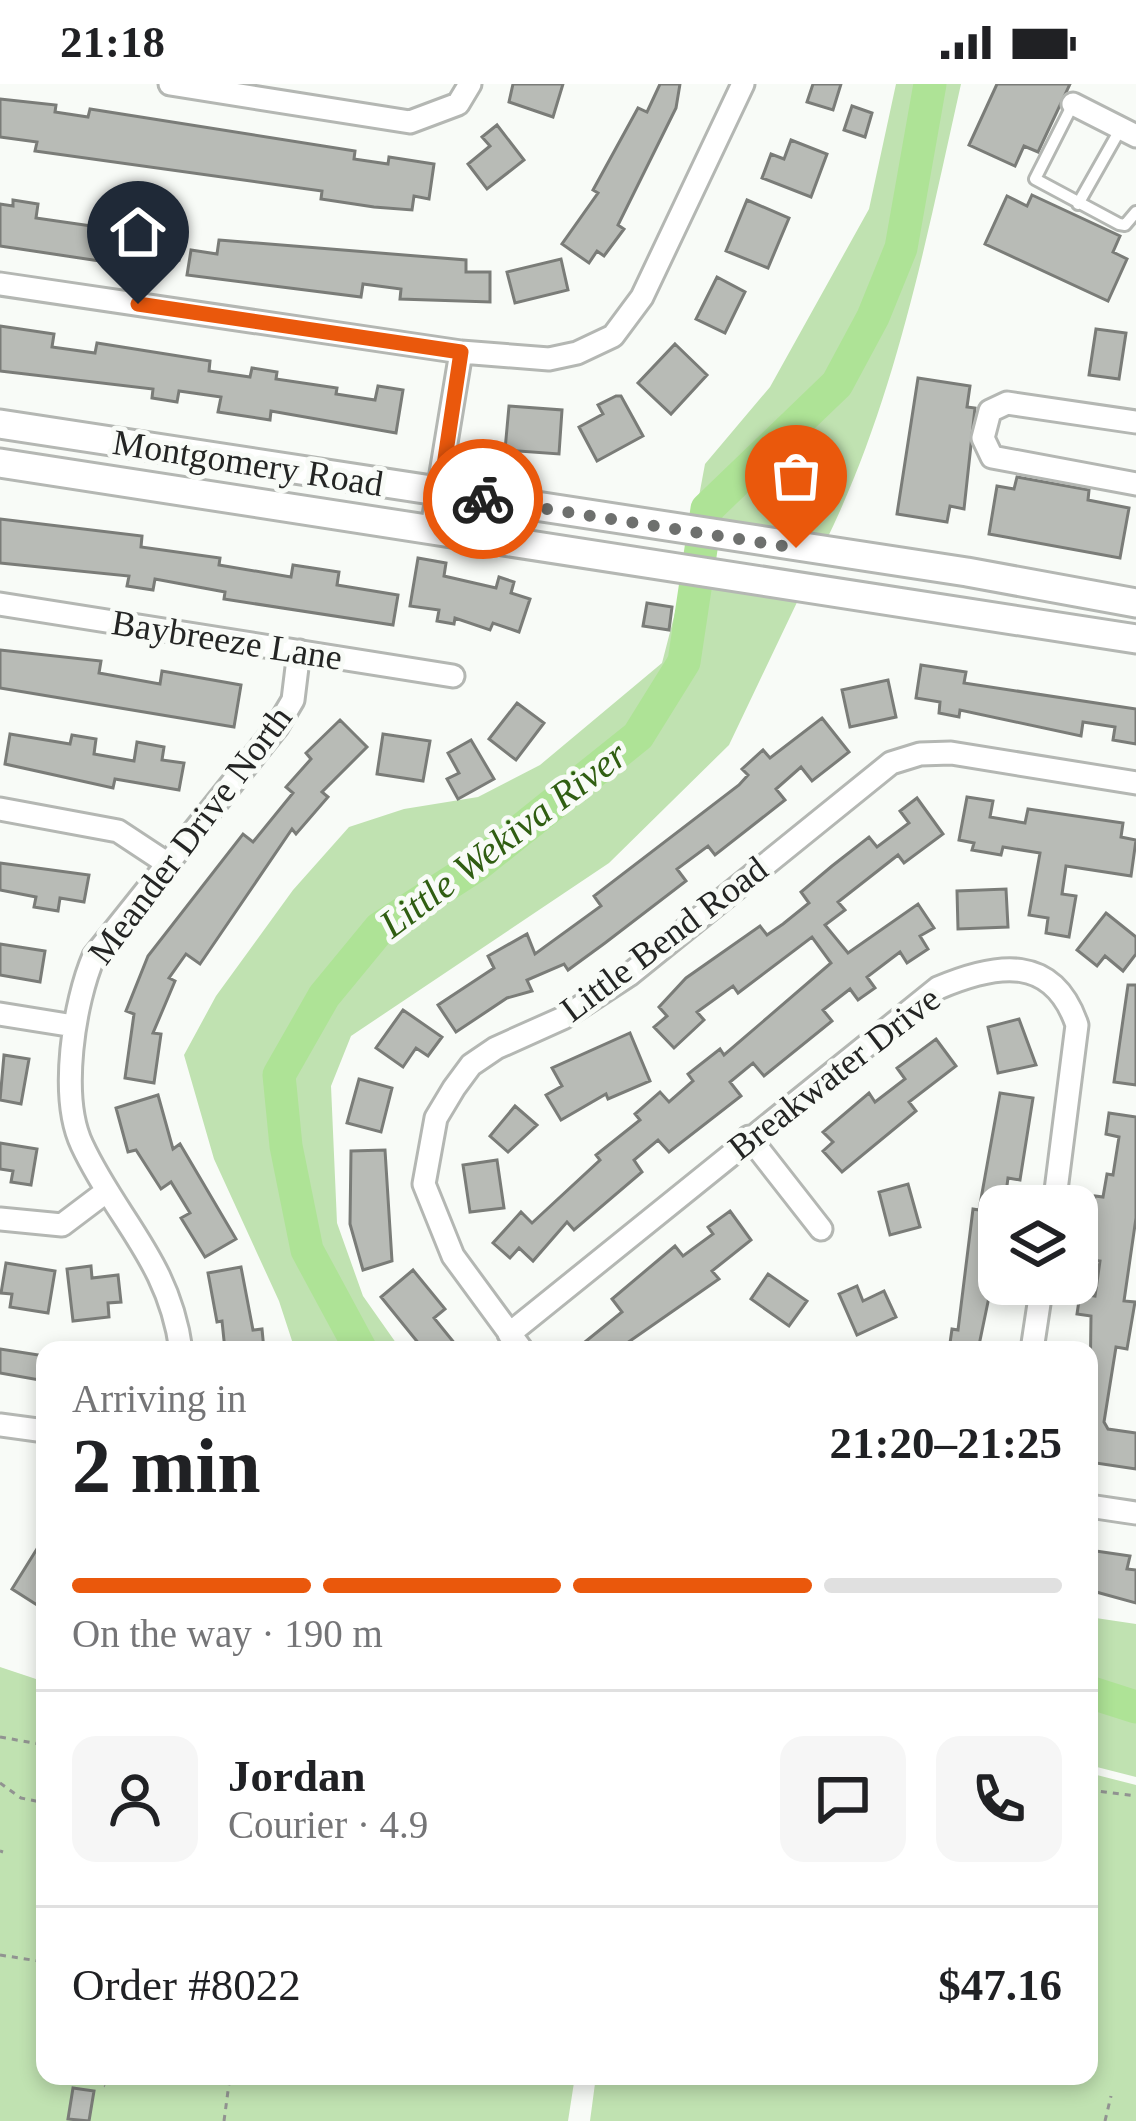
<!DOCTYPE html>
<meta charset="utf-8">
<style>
:root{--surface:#fff;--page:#f6f6f6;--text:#202124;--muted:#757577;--line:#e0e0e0;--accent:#ea580c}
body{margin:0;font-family:"Times New Roman",serif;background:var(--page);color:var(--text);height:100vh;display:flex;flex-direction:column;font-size:45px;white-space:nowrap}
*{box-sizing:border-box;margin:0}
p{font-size:39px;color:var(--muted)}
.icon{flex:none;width:66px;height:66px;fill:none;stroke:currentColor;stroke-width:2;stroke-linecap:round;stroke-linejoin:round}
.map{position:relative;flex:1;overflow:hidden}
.details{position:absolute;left:36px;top:1257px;width:1062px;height:744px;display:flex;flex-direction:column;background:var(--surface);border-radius:24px;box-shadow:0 6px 18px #0003}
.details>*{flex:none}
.controls{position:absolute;left:978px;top:1101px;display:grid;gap:24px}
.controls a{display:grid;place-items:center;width:120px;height:120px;border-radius:24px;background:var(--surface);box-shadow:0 6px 18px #0003;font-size:60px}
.pin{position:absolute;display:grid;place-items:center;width:102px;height:102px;color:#fff;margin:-123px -51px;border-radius:50% 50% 50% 0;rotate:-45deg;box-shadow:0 0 12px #0007}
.pin .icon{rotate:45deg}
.courier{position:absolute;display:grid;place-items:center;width:120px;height:120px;margin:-60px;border:9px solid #ea580c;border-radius:50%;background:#fff;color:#222;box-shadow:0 3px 15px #0007}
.overview em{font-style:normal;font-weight:700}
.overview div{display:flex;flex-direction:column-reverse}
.overview{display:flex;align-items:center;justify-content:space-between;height:204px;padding:0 36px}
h1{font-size:78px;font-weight:700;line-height:90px}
.bar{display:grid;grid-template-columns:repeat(4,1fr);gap:18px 12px;align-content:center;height:144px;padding:0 36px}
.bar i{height:15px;border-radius:9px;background:var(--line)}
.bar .current{background:var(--accent)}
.bar p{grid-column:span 4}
.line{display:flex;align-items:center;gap:30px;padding:0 36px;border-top:3px solid var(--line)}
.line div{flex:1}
.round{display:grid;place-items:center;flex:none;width:126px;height:126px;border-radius:24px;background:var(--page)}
.status{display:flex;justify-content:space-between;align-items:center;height:84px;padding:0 60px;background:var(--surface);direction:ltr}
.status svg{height:33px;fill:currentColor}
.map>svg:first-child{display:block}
</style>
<div class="status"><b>21:18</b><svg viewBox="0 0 49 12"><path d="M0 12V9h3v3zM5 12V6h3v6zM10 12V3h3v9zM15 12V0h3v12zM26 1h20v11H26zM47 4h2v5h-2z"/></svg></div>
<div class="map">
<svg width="1136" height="2037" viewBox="0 0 1136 2037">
<rect width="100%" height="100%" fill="#f8fbf7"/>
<path fill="#c0e2b1" d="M 896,0 L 961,0 C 926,156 896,315 825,459 L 694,439 L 705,380 L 770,303 L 869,125 Z
M 684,494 L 800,512 L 729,661 L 609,779 L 351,952 L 331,1002 L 337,1139 L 363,1212 L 401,1266 L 295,1266 L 279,1217 L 214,1075 L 184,971 L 216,912 L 293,806 L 349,743 L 404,725 L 478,713 L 540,681 L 662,579 Z
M 1089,1533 L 1136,1540 L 1136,1693 L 1089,1681 Z
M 0,1583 L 45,1598 L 45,1992 L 575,1992 L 568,2037 L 0,2037 Z
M 1089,1689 L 1136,1701 L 1136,2037 L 590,2037 L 596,1992 L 1089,1992 Z"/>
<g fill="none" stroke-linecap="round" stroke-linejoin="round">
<path stroke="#aee396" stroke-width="33" d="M 361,1266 L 307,1166 L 286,1062 L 279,991 L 324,912 L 380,844 L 476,782 L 638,652 L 684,578 L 707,425 L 837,300 L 873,233 L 901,164 L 930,0
M 1089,1608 L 1136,1623"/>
</g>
<path fill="#b8bbb6" stroke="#7a7c78" stroke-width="3" d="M 513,0 L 563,0 L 553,33 L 509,18 Z
M 660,0 L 680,0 L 676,24 L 618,141 L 624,145 L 604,172 L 597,167 L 589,179 L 562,160 L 598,109 L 593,106 L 638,24 L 647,28 Z
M 813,0 L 841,0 L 833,26 L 807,18 Z
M 997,0 L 1070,0 L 1038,68 L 1024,62 L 1015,82 L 969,61 Z
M 0,15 L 56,21 L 55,28 L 88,33 L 90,25 L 355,67 L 354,75 L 388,80 L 389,73 L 434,80 L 429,115 L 414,112 L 412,126 L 374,123 L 321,115 L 322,107 L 35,67 L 37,58 L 0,53 Z
M 852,22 L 872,29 L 865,53 L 844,46 Z
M 497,41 L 524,76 L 487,105 L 468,80 L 490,62 L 482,53 Z
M 791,56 L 827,70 L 811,113 L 762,94 L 771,70 L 784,75 Z
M 1032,111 L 1120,152 L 1113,168 L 1127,175 L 1108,217 L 985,160 L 1007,112 L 1027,122 Z
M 13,116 L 38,120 L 36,134 L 133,148 L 135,137 L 184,145 L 179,176 L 155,172 L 153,185 L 0,162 L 0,120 L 13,122 Z
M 747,116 L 789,134 L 768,184 L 726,167 Z
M 219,156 L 466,176 L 466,188 L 490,188 L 490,218 L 400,215 L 401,205 L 363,200 L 361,213 L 187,191 L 191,166 L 217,170 Z
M 561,175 L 568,206 L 515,219 L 507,188 Z
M 717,193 L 745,208 L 725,249 L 696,235 Z
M 0,242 L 54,250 L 52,263 L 95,269 L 97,259 L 210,277 L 209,287 L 250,293 L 252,284 L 277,288 L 276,295 L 337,304 L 336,310 L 375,316 L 378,302 L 403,306 L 396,349 L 271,327 L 270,336 L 218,328 L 221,313 L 179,307 L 177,318 L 152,314 L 153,305 L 0,287 Z
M 1096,245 L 1126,249 L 1119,295 L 1089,291 Z
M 675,260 L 707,291 L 671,330 L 638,299 Z
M 918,294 L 970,302 L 967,323 L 975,324 L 964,425 L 950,422 L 947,438 L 897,430 Z
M 616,312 L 621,312 L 643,352 L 597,377 L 579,343 L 603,330 L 598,321 Z
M 509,322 L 562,326 L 559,370 L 505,366 Z
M 1017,393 L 1089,406 L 1088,416 L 1129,424 L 1120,474 L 989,450 L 997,402 L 1014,405 Z
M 0,435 L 142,452 L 141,463 L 220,474 L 219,481 L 291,493 L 293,481 L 339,488 L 337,501 L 398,511 L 393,541 L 224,515 L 225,508 L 155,495 L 153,506 L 127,502 L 129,492 L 0,479 Z
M 418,474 L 446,479 L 444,492 L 496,504 L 499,493 L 514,498 L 511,509 L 530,515 L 519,548 L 493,539 L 490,546 L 455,534 L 454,540 L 437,537 L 439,526 L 410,522 Z
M 647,519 L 672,523 L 669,546 L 643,542 Z
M 0,566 L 101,577 L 99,589 L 160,600 L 162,587 L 241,601 L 234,643 L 0,604 Z
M 921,581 L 966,588 L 964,599 L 1136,625 L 1136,660 L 1113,656 L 1115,643 L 1083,638 L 1081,652 L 960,626 L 959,633 L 939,629 L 940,618 L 916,614 Z
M 888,596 L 896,633 L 850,643 L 842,606 Z
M 517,619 L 544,639 L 516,676 L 489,655 Z
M 822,634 L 849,668 L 812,697 L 801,683 L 776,705 L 785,716 L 715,771 L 708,762 L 677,785 L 686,797 L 605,859 L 568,886 L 564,880 L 527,896 L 532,907 L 507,914 L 456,948 L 438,921 L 494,884 L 488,872 L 527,850 L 535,870 L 601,822 L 594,812 L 739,701 L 748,691 L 742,685 L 763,666 L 770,674 Z
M 340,636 L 367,663 L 322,708 L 328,713 L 296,750 L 292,745 L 200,880 L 186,870 L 169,894 L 175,897 L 153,949 L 161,950 L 154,999 L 125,994 L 134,930 L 126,927 L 148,872 L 243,750 L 253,758 L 293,709 L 286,703 L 311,675 L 306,669 Z
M 10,650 L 70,660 L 72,651 L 96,655 L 94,670 L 134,677 L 137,658 L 164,663 L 162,676 L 184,679 L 179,706 L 115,695 L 113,704 L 5,680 Z
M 383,650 L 430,657 L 423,697 L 377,690 Z
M 471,656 L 494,695 L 458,715 L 447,695 L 459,689 L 448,669 Z
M 967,713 L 993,717 L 990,733 L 1025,739 L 1028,725 L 1123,739 L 1121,753 L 1136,756 L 1131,792 L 1066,782 L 1062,810 L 1076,812 L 1069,853 L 1046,849 L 1048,834 L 1029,831 L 1040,769 L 1003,763 L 1001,771 L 972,766 L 974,759 L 959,756 Z
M 917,714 L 943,750 L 904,779 L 898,771 L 838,818 L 845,826 L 825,841 L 848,869 L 918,820 L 934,844 L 920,852 L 928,865 L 907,879 L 900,868 L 867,893 L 875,904 L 858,916 L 850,905 L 823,926 L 832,937 L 764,992 L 753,979 L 730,998 L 741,1012 L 669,1068 L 658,1056 L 634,1076 L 642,1088 L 574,1146 L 567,1138 L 533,1177 L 519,1164 L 510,1174 L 493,1159 L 521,1128 L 532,1139 L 600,1076 L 596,1071 L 640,1036 L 635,1030 L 660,1008 L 669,1018 L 693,997 L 688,990 L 720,965 L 724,971 L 831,879 L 812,853 L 738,909 L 733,902 L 697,928 L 704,936 L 674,964 L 654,943 L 667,932 L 659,923 L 686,894 L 760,842 L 767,851 L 783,840 L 809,819 L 801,808 L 832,782 L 869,753 L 877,763 L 909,739 L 900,727 Z
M 0,779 L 89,791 L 84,818 L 60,814 L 58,827 L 34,823 L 36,813 L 0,806 Z
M 1006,805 L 1008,843 L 958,845 L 957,807 Z
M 1106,829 L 1136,853 L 1136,870 L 1123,887 L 1105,872 L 1097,882 L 1077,866 Z
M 0,860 L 45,867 L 40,898 L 0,891 Z
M 1128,901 L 1136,901 L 1136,1001 L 1114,998 Z
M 403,926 L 442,953 L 428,972 L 416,964 L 403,983 L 376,964 Z
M 1019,935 L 1036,981 L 998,989 L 988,943 Z
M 630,949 L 650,997 L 608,1015 L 606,1010 L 561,1036 L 546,1011 L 562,1002 L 552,984 Z
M 936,955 L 956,982 L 909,1018 L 916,1027 L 842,1088 L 823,1067 L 833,1058 L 823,1048 L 869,1009 L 875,1018 L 905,995 L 897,984 Z
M 4,971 L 29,975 L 21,1020 L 0,1016 Z
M 359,995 L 392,1004 L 381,1048 L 347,1039 Z
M 1000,1009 L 1033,1014 L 1020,1096 L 1008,1094 L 1005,1116 L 999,1115 L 992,1189 L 1003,1200 L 1000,1215 L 989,1213 L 978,1266 L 949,1266 L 952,1245 L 958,1246 L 973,1125 L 979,1126 Z
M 158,1011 L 173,1065 L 180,1060 L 236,1155 L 205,1173 L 181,1134 L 190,1129 L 171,1098 L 161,1105 L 136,1066 L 128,1068 L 116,1024 Z
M 515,1022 L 537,1041 L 508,1068 L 490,1052 Z
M 1109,1029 L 1136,1033 L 1136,1134 L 1124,1217 L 1135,1218 L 1127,1265 L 1116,1263 L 1104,1338 L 1108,1345 L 1136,1349 L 1136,1385 L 1089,1378 L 1091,1232 L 1077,1230 L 1080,1210 L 1095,1212 L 1100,1177 L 1086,1175 L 1091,1138 L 1095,1112 L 1103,1113 L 1107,1090 L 1113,1091 L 1119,1053 L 1106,1050 Z
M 0,1059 L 37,1065 L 31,1101 L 11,1098 L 13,1087 L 0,1085 Z
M 385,1066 L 392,1177 L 363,1186 L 350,1140 L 351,1067 Z
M 497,1076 L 504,1124 L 470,1128 L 463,1081 Z
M 908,1100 L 920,1143 L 890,1151 L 879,1108 Z
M 730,1127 L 751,1156 L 712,1187 L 719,1195 L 617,1266 L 575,1266 L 622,1228 L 612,1215 L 675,1162 L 683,1172 L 713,1150 L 708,1143 Z
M 6,1179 L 55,1187 L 48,1229 L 10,1223 L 12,1210 L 1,1209 Z
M 91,1182 L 92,1194 L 118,1191 L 121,1218 L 108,1219 L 109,1233 L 73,1237 L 67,1185 Z
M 241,1183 L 253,1246 L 262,1245 L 264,1266 L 225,1266 L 222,1237 L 217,1238 L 208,1189 Z
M 413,1186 L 445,1225 L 434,1234 L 460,1266 L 424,1266 L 381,1213 Z
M 768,1190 L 807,1217 L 789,1242 L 751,1215 Z
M 857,1202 L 863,1217 L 884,1207 L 896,1233 L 857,1251 L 839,1210 Z
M 0,1265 L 45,1272 L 45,1297 L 0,1289 Z
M 45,1452 L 45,1526 L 12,1505 Z
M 1089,1466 L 1130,1472 L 1127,1485 L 1136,1486 L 1136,1519 L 1089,1506 Z
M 73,2004 L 94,2007 L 89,2037 L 68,2035 Z"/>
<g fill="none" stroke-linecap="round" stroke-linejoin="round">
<defs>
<path id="lane" d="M 1073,20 L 1035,95 L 1119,140 L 1125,141 L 1136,128
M 1078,120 L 1121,44"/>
<path id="street" d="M 170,0 L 410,38 L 458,20 L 470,0
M 1073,20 L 1136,52
M 0,200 L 461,268 L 549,275 L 577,269 L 613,252 L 642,213 L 743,0
M 1136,338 L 1007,319 L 990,327 L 983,354 L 992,373 L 1136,400
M 432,444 L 461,268
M 0,520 L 453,592
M 0,725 L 118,747 L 168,780
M 0,930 L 74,942
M 749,1053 L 821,1145
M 0,1135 L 62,1141 L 107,1107
M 509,1250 L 938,904 C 997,879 1053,870 1077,941 L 1054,1122
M 181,1266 C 169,1177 117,1136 82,1061 C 59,1013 74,918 94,872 L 277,643 L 293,616 L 299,567
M 522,1266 L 453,1172 L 424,1100 L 436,1034 L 454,1004 L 471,981 L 496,964 L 563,934 L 629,891 L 891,679 L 920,670 L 951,669 L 1136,699
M 1032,1266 L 1042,1200
M 0,1341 L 45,1347
M 1089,1422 L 1136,1429"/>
<path id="secondary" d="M 0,340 L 967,488 L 1136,519
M 0,379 L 1136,555"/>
</defs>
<use href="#lane" stroke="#b4b7b3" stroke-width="16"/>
<use href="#street" stroke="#b4b7b3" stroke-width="27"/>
<use href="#secondary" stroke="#b4b7b3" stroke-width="33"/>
<path stroke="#919391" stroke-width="3" stroke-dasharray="6 6" stroke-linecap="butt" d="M 0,1653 L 45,1661
M 0,1699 L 21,1714 L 45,1719
M 1089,1706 L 1136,1712
M 0,1767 L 3,1768
M 0,1871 L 45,1878
M 70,1996 L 87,1994 L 105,2002
M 224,2037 L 230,1992
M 1105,2037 L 1111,2012"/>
<use href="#lane" stroke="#fff" stroke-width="10"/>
<use href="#street" stroke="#fff" stroke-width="21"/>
<use href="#secondary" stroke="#fff" stroke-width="27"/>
</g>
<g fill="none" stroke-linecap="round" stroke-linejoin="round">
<path stroke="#6e706e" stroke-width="12" stroke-dasharray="0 21.6" d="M 483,415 L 796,464"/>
<path stroke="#ea580c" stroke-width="15" d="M 138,220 L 461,268 L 440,408 L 483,415"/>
</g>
<g text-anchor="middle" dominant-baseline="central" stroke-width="10" stroke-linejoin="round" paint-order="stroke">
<g font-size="36" fill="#242524" stroke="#f8fbf7">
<text transform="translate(248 379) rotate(9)">Montgomery Road</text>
<text transform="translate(227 556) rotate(9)">Baybreeze Lane</text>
<text transform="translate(190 751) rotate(-53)">Meander Drive North</text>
<text transform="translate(664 855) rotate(-37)">Little Bend Road</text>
<text transform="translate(834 989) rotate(-38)">Breakwater Drive</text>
</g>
<g font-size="39" font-style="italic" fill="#305e12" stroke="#f8fbf7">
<text transform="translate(503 755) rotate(-37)">Little Wekiva River</text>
</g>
</g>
</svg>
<div class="controls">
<a><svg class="icon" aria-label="layers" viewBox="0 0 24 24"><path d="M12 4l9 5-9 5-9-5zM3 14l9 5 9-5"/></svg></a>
</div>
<div class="pin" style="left:796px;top:464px;background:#ea580c"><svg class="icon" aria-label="bag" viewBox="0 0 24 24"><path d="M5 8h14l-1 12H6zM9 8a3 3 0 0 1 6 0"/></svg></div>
<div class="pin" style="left:138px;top:220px;background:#1f2937"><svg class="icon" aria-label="home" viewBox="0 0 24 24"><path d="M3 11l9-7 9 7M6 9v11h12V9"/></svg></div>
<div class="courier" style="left:483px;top:415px"><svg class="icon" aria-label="bike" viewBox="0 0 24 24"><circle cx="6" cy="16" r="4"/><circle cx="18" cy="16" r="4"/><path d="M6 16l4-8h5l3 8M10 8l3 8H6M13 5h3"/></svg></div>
<section class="details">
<div class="overview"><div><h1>2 min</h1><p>Arriving in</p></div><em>21:20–21:25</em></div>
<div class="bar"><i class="current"></i><i class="current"></i><i class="current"></i><i></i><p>On the way · 190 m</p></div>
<div class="line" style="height:216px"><a class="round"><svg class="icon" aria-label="person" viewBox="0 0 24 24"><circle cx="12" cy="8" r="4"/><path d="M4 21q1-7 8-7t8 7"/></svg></a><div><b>Jordan</b><p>Courier · 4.9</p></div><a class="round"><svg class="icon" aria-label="chat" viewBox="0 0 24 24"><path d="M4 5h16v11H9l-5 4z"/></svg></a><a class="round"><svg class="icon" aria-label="phone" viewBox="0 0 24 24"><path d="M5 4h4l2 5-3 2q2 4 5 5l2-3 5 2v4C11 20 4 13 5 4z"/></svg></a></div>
<div class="line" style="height:156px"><div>Order #8022</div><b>$47.16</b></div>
</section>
</div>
